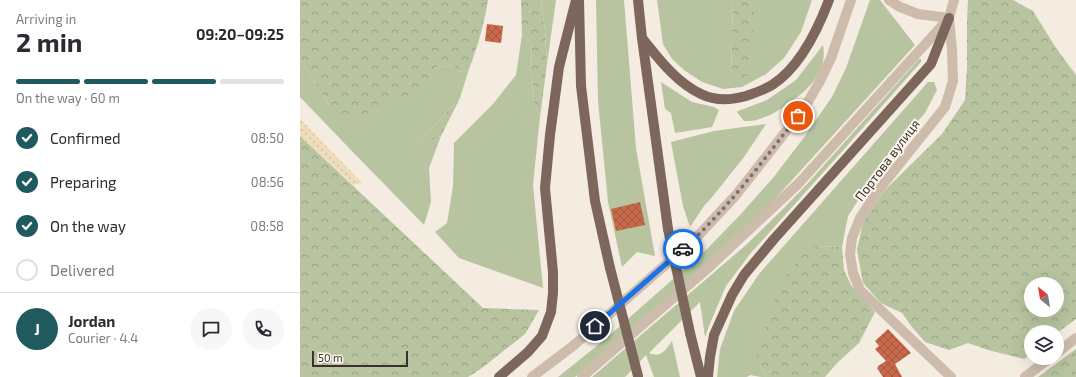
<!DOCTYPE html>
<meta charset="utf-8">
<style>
:root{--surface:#fff;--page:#f7f7f7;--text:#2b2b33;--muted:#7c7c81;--line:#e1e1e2;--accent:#1f5a5e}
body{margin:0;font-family:"Exo 2",sans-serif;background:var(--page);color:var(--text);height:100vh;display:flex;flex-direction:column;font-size:15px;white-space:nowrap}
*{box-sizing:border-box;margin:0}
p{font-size:13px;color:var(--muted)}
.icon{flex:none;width:22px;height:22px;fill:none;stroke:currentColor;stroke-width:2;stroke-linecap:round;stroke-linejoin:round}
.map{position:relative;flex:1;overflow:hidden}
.drawer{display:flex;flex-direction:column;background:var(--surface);width:300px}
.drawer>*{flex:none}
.needle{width:26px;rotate:330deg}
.controls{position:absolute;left:724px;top:277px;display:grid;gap:8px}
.controls a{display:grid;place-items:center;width:40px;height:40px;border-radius:50%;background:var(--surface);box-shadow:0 4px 16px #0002;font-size:20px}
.scale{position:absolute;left:12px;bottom:10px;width:96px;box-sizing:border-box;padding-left:4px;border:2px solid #3b302b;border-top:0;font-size:11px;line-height:14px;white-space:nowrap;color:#3b302b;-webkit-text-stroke:3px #fbf5ee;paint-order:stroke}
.pin{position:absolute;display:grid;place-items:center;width:34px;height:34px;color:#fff;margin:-17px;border:2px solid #fff;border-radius:50%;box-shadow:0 1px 4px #0007}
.courier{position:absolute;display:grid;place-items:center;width:40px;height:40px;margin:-20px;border:3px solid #1a73e8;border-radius:50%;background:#fff;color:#222;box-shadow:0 1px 5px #0007}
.head em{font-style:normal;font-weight:700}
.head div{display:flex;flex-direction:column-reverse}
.head{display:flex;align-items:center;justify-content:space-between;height:68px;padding:0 16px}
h1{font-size:26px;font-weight:700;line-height:30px}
.bar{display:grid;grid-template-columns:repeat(4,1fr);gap:6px 4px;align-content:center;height:48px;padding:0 16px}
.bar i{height:5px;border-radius:3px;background:var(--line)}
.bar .selected{background:var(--accent)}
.bar p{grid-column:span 4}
.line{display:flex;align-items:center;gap:10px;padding:0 16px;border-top:1px solid var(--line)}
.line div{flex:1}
.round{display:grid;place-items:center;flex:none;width:42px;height:42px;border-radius:21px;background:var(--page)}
ol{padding:0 16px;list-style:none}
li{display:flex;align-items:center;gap:12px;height:44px}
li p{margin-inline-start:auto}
li .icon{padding:4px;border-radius:50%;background:var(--accent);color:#fff;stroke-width:4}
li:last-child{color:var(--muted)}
li i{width:22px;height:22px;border:2px solid var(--line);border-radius:50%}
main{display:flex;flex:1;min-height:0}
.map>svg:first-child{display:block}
</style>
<main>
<section class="drawer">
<div class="head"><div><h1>2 min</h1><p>Arriving in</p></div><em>09:20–09:25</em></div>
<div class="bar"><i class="selected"></i><i class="selected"></i><i class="selected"></i><i></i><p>On the way · 60 m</p></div>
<ol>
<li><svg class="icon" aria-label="check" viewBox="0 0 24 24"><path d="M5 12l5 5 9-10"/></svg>Confirmed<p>08:50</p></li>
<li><svg class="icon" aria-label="check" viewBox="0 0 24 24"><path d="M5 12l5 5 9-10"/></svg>Preparing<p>08:56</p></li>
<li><svg class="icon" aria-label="check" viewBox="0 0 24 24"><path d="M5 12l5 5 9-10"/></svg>On the way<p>08:58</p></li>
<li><i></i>Delivered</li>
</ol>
<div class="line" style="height:72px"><b class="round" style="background:var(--accent);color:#fff">J</b><div><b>Jordan</b><p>Courier · 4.4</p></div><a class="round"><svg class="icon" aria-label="chat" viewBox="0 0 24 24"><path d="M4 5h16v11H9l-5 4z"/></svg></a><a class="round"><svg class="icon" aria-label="phone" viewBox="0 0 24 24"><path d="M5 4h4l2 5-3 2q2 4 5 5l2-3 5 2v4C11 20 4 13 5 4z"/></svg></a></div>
</section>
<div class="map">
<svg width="776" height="377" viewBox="0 0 776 377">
<defs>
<pattern id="forest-crowns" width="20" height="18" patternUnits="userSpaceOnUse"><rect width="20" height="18" fill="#b8c4a0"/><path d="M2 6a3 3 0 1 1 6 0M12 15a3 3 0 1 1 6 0" fill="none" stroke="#97a083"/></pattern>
<pattern id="sand-dots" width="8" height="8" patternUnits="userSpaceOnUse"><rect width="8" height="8" fill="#efdcb8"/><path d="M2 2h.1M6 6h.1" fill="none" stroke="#cebd9e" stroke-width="1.8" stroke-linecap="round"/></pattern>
<pattern id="building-cross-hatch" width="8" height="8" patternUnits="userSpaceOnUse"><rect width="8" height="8" fill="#c8694b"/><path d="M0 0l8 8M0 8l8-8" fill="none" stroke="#a4573f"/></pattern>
</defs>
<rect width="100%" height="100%" fill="#f4ebe1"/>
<path fill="#b8c4a0" d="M 242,0 L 256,0 L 247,64 L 245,30 L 241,4 Z
M 296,0 L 324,0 L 336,148 L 355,256 L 337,252 L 322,267 L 308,202 L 298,101 Z
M 357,0 L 433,0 L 431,78 L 454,22 L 454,0 L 512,0 L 501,32 L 484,58 L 466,74 L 442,87 L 423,89 L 402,82 L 384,70 L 372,59 L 363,44 Z
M 570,0 L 580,0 L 615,45 L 473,201 L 375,293 L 340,321 L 275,377 L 258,377 L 303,341 L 407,249 L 440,215 L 473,178 L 505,136 L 532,97 L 546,68 Z
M 222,35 L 231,42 L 233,100 L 240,117 L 233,185 L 243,288 L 159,258 L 135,232 L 147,223 L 153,186 L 154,143 L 193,104 L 216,75 Z
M 523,45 C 528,73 507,91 486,105 C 478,111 470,116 459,119 C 455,121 449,121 444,121 L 437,112 L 438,111 L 467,100 L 496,80 Z
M 0,59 L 29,105 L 134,68 L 154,65 L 159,72 L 169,69 L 160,98 L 116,146 L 141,136 L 129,168 L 131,202 L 124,225 L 48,147 L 0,97 Z
M 619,59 L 621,59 L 621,62 L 546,147 L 450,254 L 426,286 L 411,321 L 405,337 L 400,302 L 349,353 C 361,358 365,351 372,341 L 380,377 L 354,377 L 346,355 L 325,377 L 292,377 L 446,245 L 482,210 L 509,182 Z
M 361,82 L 392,102 L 414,107 L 419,110 L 412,127 L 375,133 L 371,113 L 365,109 Z
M 628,82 L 634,82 L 637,90 L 625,113 L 588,154 L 548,216 L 542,247 L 515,246 L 460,365 L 467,377 L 461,377 L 450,375 L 447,377 L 417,377 L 420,349 L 434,311 L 459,274 Z
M 466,124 L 444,157 L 413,196 L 404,206 L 390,227 L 383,206 L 371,142 L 414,131 Z"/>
<path fill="url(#forest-crowns)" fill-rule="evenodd" d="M 0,0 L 188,0 C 184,24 178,46 169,69 L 159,72 L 154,65 L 134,68 L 125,87 L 90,104 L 51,120 L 29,105 L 0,59 Z
M 221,0 L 242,0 L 241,4 L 245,30 L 247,64 L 240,117 L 233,100 L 231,42 L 222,35 Z
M 433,0 L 454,0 L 454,22 L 447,78 L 431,78 Z
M 668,0 L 713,0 L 733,11 L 756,48 L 776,75 L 776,319 L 757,333 L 757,332 L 731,332 L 731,354 L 724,359 L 688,350 L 668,343 L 649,350 L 625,342 L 612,327 L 602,313 L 581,303 L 563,283 L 557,250 L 563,222 L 584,191 L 642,134 L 665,100 L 667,67 L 667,22 ZM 731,284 L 757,284 L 757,310 L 731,310 Z
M 160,98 L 141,136 L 115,147 Z
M 0,136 L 183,308 L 239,310 L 225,334 L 182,368 L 168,377 L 0,377 Z
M 515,246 L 542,247 L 544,270 L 551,285 L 575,312 L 559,343 L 537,363 L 525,377 L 467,377 L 460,365 L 457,355 L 462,338 L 480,284 L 500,257 Z
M 776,349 L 776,377 L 738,377 Z"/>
<path fill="url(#sand-dots)" d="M 0,119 L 62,183 L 53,185 L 0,136 Z"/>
<path fill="url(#building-cross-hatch)" d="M 187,24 L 203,26 L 201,43 L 185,41 Z
M 340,202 L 345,225 L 316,231 L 311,209 Z
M 588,329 L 611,353 L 595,364 L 602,377 L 583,377 L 577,368 L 578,367 L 578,366 L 586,361 L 575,349 L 579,346 L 575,341 Z"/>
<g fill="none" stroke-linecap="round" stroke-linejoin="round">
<path stroke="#cdbbac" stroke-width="10" d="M 589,0 L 600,7 L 618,14 L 649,18 L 652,50 L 653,81 L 645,107 L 577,192 L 560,218 L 552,238 L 550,254 L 553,273 L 560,290 L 651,377
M 757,353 L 776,338
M 232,377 L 273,346 L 397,237 L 436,195 L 505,107 L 520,81 L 531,58 L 551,0
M 282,377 L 407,269 L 498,184 L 649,18 L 654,0
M 725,377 L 750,358"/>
<path stroke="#7d675c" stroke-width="10" d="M 279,0 L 281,86 L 295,201 L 310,268
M 338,0 L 342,38 L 368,229
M 342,38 C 359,59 376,82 401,94 C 415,101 432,100 446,96 C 455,93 464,90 472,85 C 499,68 518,29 529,0
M 390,333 L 401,377
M 199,377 L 228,352 L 242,336 L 251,312 L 253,293 L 253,272 L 245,188 L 250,135 L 259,67 L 276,0
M 408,377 L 410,357 L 414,335 L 432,295 L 444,275 L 474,239 L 631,64 L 649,18"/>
<path stroke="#7d675c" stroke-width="10" d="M 368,229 L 390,333
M 310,268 L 338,376"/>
</g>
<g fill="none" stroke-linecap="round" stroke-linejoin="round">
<path stroke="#7c716b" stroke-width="4" stroke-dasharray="0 7.2" d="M 383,249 C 427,210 462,162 498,116"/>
<path stroke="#1a73e8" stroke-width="5" d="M 295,326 L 383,249"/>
</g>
<g text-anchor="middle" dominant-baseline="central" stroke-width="4" stroke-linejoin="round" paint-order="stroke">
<g font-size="13" fill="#3b302b" stroke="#fbf5ee">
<text transform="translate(587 160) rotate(-53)">Портова вулиця</text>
</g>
</g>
</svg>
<div class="controls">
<a><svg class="needle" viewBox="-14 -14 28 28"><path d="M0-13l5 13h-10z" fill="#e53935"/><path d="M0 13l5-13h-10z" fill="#7c7c81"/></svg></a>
<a><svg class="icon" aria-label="layers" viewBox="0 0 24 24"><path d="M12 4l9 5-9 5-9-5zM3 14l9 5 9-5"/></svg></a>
</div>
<div class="scale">50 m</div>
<div class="pin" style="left:498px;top:116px;background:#ea580c"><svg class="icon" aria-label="bag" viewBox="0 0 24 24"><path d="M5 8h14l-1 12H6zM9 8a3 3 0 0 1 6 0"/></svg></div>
<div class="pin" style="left:295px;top:326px;background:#1f2937"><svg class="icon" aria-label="home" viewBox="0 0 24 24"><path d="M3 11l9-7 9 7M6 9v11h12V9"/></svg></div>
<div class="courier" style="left:383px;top:249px"><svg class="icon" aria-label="car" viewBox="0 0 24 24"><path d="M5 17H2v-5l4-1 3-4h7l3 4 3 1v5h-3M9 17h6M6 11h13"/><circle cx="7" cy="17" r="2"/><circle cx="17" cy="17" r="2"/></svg></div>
</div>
</main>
